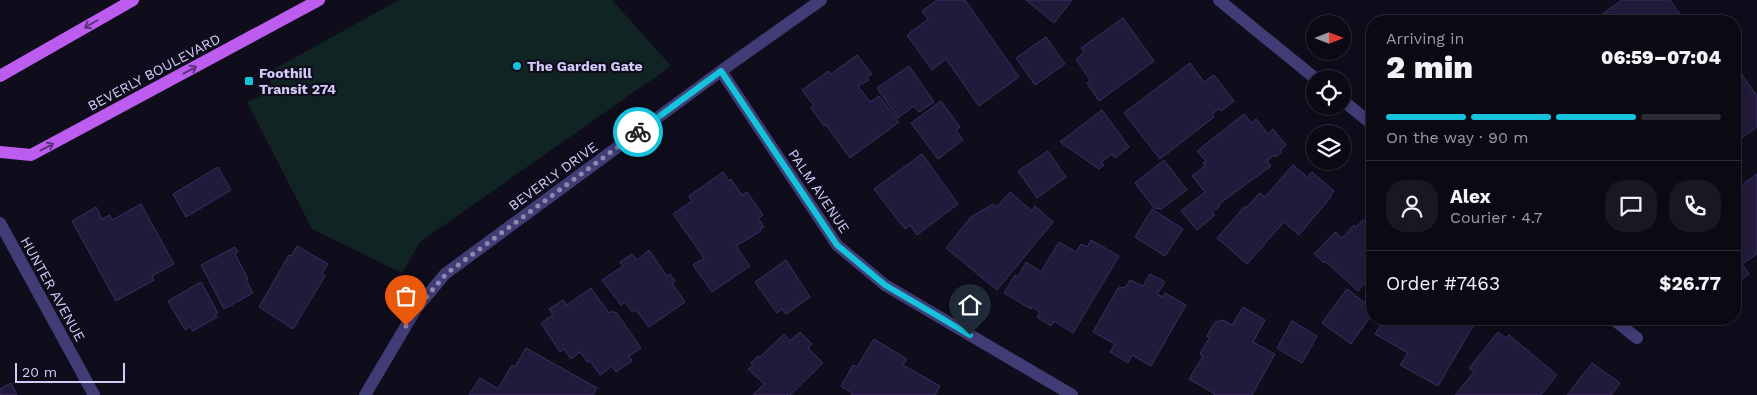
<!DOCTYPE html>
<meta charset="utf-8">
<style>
:root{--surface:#0b0a14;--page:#191822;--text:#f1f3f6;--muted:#9a9aa0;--line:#2b2b34;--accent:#15c3dc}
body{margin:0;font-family:"Work Sans",sans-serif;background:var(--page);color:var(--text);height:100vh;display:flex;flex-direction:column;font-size:19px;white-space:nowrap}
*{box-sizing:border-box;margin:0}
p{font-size:16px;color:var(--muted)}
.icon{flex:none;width:28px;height:28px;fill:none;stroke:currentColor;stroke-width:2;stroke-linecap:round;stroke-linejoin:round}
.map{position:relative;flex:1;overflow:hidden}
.details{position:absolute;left:1366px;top:15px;width:375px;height:310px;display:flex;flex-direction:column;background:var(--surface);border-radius:20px;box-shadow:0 2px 8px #0003,0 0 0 1px var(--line)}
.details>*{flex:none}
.needle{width:32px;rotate:90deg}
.buttons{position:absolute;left:1306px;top:15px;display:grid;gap:10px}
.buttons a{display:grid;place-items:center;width:45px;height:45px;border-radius:50%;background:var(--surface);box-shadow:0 2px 8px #0003,0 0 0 1px var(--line);font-size:25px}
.scale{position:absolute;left:15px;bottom:12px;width:110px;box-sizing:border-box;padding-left:5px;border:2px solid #d2cbfa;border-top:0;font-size:14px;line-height:18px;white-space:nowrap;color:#d2cbfa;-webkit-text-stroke:4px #0f0d1b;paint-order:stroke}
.pin{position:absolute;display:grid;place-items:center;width:42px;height:42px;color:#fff;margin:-51px -21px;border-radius:50% 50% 50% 0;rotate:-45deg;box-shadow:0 0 5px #0007}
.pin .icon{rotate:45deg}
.courier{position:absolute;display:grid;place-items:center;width:50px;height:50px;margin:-25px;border:4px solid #15c3dc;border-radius:50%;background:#fff;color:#222;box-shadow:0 1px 6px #0007}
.overview em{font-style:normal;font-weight:800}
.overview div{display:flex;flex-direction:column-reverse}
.overview{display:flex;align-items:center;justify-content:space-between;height:85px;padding:0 20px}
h1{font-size:32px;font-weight:800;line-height:38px}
.bar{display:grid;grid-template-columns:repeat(4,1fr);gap:8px 5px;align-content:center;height:60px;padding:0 20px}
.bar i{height:6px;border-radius:4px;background:var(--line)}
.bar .on{background:var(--accent)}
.bar p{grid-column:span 4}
.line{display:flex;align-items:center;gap:12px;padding:0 20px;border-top:1px solid var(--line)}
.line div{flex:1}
.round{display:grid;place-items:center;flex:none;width:52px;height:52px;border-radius:20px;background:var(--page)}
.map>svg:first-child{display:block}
</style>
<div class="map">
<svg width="1757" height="395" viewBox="0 0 1757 395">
<rect width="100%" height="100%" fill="#0f0d1b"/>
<path fill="#102424" d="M 399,0 L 612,0 L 671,66 L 420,242 L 402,273 L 312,229 L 247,102 L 273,90 L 267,73 Z"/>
<path fill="#221a3a" stroke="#3a2f63" d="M 937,0 L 965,0 L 1019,77 L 979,106 L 946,59 L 932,70 L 907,35 L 928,19 L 922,11 Z
M 1026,0 L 1072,0 L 1054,23 Z
M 1622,0 L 1670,0 L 1685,21 L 1602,21 L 1598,17 Z
M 1123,18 L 1154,61 L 1099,101 L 1087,83 L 1090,80 L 1076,59 L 1084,52 L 1081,48 Z
M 1046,37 L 1065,64 L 1035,85 L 1016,58 Z
M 857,55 L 872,74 L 867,77 L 869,80 L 858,86 L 870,102 L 879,96 L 899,122 L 850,158 L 826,125 L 824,126 L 811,108 L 814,106 L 802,90 L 829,71 L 831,74 Z
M 1190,63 L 1204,82 L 1214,75 L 1234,101 L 1221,111 L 1219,109 L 1212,114 L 1214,117 L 1160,159 L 1124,113 Z
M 1735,65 L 1757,96 L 1757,127 L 1735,143 Z
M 909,66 L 934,102 L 919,112 L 914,106 L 898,118 L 877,88 Z
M 941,101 L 960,127 L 956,130 L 963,140 L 938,159 L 911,123 Z
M 1102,110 L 1129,147 L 1115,158 L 1112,154 L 1101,162 L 1104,165 L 1099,169 L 1060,142 Z
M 1244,114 L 1252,123 L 1256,119 L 1268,134 L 1273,129 L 1286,145 L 1280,150 L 1282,152 L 1276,157 L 1274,155 L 1267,161 L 1271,166 L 1219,204 L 1220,206 L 1212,212 L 1215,215 L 1197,230 L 1181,211 L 1205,192 L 1192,176 L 1205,166 L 1203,163 L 1206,161 L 1197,151 Z
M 1048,151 L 1066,177 L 1037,198 L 1018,171 Z
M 922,154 L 958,204 L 917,235 L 910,225 L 905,229 L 874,189 Z
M 1164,160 L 1187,190 L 1161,209 L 1154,208 L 1135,183 Z
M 1293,165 L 1307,177 L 1312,172 L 1334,191 L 1330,196 L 1331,197 L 1299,235 L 1284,222 L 1247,264 L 1217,238 L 1245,206 L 1247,207 L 1260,193 L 1265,197 Z
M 218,167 L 231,190 L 186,217 L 173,194 Z
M 723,172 L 729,181 L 731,179 L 742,195 L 747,192 L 763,215 L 758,218 L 764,227 L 760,229 L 761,231 L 736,246 L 750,266 L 712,292 L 693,265 L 704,258 L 673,214 L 692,201 L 689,196 Z
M 1757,174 L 1757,254 L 1742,264 L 1749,274 L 1735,284 L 1735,190 Z
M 1010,192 L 1032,211 L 1035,206 L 1053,222 L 997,290 L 946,248 L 971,217 L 993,204 L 997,207 Z
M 141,204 L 174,264 L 152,276 L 154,280 L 116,301 L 72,221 L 96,207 L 102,219 L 110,215 L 112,220 Z
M 1152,209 L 1183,229 L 1165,256 L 1135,237 Z
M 1372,213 L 1372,275 L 1358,291 L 1325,261 L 1324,263 L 1314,254 L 1335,232 L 1342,238 L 1354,225 L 1356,227 L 1363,220 L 1365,221 Z
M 1091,240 L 1119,256 L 1073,333 L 1054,321 L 1051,326 L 1037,317 L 1040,312 L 1032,307 L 1031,309 L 1004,293 L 1015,275 L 1018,277 L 1026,262 L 1041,272 L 1059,242 L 1076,252 L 1081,244 L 1087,247 Z
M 297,246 L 328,264 L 322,274 L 325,276 L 293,329 L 259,307 L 289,255 L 291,256 Z
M 235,247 L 238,252 L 235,254 L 248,279 L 246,280 L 253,293 L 224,309 L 201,265 Z
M 649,250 L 667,276 L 670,274 L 675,281 L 672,283 L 685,302 L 649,327 L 636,310 L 632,312 L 625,302 L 621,305 L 602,280 L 623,266 L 620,262 L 632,254 L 637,260 Z
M 786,260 L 810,297 L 786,314 L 782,309 L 777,313 L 755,282 Z
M 1150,274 L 1165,282 L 1157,294 L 1163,297 L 1165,293 L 1186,305 L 1151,366 L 1132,355 L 1128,363 L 1110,352 L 1115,344 L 1093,332 L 1118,288 L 1126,287 L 1130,280 L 1143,286 Z
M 201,282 L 218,313 L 215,315 L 217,317 L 193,331 L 190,327 L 185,330 L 168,301 Z
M 591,288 L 609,313 L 612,311 L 614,313 L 616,312 L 641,348 L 629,356 L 632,361 L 616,372 L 612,366 L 600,375 L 590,361 L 587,362 L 580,352 L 571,359 L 564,349 L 560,352 L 541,323 L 553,315 L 549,309 L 563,300 L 567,305 Z
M 1347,289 L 1372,308 L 1372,314 L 1351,344 L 1322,323 Z
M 1243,307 L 1265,320 L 1253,342 L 1275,354 L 1252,395 L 1214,395 L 1215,394 L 1189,379 L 1203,356 L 1200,354 L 1209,338 L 1207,336 L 1215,322 L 1223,320 L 1232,325 Z
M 1384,319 L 1477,319 L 1438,386 L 1400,365 L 1408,353 L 1375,334 Z
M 1292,321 L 1317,336 L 1302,363 L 1277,348 Z
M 800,332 L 812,344 L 808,348 L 823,363 L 790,395 L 753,395 L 764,384 L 748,369 L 753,365 L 751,363 L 758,356 L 759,358 L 784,334 L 790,341 Z
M 1498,332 L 1506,338 L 1509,335 L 1557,375 L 1541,395 L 1455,395 L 1474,372 L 1469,368 Z
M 874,339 L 907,359 L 903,365 L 940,386 L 935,395 L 851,395 L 852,393 L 841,386 L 853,365 L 857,367 Z
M 526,348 L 597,388 L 593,395 L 469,395 L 480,378 L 498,389 L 512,365 L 515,367 Z
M 1592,363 L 1620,383 L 1611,395 L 1567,395 Z
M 11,383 L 17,395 L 0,395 L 0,389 Z"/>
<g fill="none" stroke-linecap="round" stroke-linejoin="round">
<path stroke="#403c75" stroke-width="12" d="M 1219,0 L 1316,79
M 721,71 L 837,245 L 885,285 L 1072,395
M 1342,100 L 1372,124
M 0,223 L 94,395
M 1613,319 L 1637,338
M 365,395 L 416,309 L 445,274 L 721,71 L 821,0"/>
<path stroke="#bc5def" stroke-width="12" d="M 0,76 L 133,0
M 0,152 L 31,155 L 319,0"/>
</g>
<defs><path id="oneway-shaft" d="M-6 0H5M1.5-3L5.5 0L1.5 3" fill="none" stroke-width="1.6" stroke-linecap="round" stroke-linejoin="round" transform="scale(1.25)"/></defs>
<g stroke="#5d317a">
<use href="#oneway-shaft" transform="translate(91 24) rotate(150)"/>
<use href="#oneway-shaft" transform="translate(190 70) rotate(-28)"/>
<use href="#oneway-shaft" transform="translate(47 147) rotate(-28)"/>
</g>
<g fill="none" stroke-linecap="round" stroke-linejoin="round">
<path stroke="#8e88ac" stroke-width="5" stroke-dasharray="0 9" d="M 406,326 L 416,309 L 446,274 L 638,132"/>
<path stroke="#15c3dc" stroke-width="6" d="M 638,132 L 721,71 L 837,245 L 885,285 L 970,335"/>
</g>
<g fill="#15c3dc" stroke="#0f0d1b" stroke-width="2">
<circle cx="517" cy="66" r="5"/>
<rect x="244" y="76" width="10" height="10" rx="2.5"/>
</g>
<g text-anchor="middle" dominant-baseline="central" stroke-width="4.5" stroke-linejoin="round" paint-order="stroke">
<g font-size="14" font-weight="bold" fill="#d2cbfa" stroke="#0f0d1b" text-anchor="start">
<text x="527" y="66">The Garden Gate</text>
<text x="259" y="73">Foothill<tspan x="259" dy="16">Transit 274</tspan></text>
</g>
<g font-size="14" fill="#d2cbfa" stroke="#0f0d1b">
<text transform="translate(154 72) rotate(-28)">BEVERLY BOULEVARD</text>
<text transform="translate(553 176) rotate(-36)">BEVERLY DRIVE</text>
<text transform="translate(819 191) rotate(56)">PALM AVENUE</text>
<text transform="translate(53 289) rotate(61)">HUNTER AVENUE</text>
</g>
</g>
</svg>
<div class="buttons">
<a><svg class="needle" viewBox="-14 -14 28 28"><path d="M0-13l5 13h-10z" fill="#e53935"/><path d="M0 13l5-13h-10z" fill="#9a9aa0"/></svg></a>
<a><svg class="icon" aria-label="locate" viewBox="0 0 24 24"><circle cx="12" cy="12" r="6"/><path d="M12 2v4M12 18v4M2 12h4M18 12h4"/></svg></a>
<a><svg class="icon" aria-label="layers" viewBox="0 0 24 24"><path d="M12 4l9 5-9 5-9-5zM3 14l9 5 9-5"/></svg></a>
</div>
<div class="scale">20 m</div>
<div class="pin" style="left:406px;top:326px;background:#ea580c"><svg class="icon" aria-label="bag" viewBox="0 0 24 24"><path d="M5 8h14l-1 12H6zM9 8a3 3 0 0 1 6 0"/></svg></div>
<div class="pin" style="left:970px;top:335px;background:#1f2937"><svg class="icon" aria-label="home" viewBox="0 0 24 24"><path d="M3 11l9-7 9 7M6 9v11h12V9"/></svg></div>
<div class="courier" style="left:638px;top:132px"><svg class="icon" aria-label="bike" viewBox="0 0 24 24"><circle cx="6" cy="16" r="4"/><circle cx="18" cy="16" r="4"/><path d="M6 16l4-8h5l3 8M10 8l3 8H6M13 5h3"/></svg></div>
<section class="details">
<div class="overview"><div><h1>2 min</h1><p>Arriving in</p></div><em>06:59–07:04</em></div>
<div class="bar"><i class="on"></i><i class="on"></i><i class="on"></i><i></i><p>On the way · 90 m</p></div>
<div class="line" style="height:90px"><a class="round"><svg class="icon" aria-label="person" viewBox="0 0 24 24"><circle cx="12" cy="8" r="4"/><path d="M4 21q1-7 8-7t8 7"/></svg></a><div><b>Alex</b><p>Courier · 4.7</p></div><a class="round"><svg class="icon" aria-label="chat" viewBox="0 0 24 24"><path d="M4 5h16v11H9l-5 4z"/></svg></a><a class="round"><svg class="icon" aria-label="phone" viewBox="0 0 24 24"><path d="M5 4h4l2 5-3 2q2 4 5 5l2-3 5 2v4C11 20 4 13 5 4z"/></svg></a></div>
<div class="line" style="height:65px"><div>Order #7463</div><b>$26.77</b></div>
</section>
</div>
